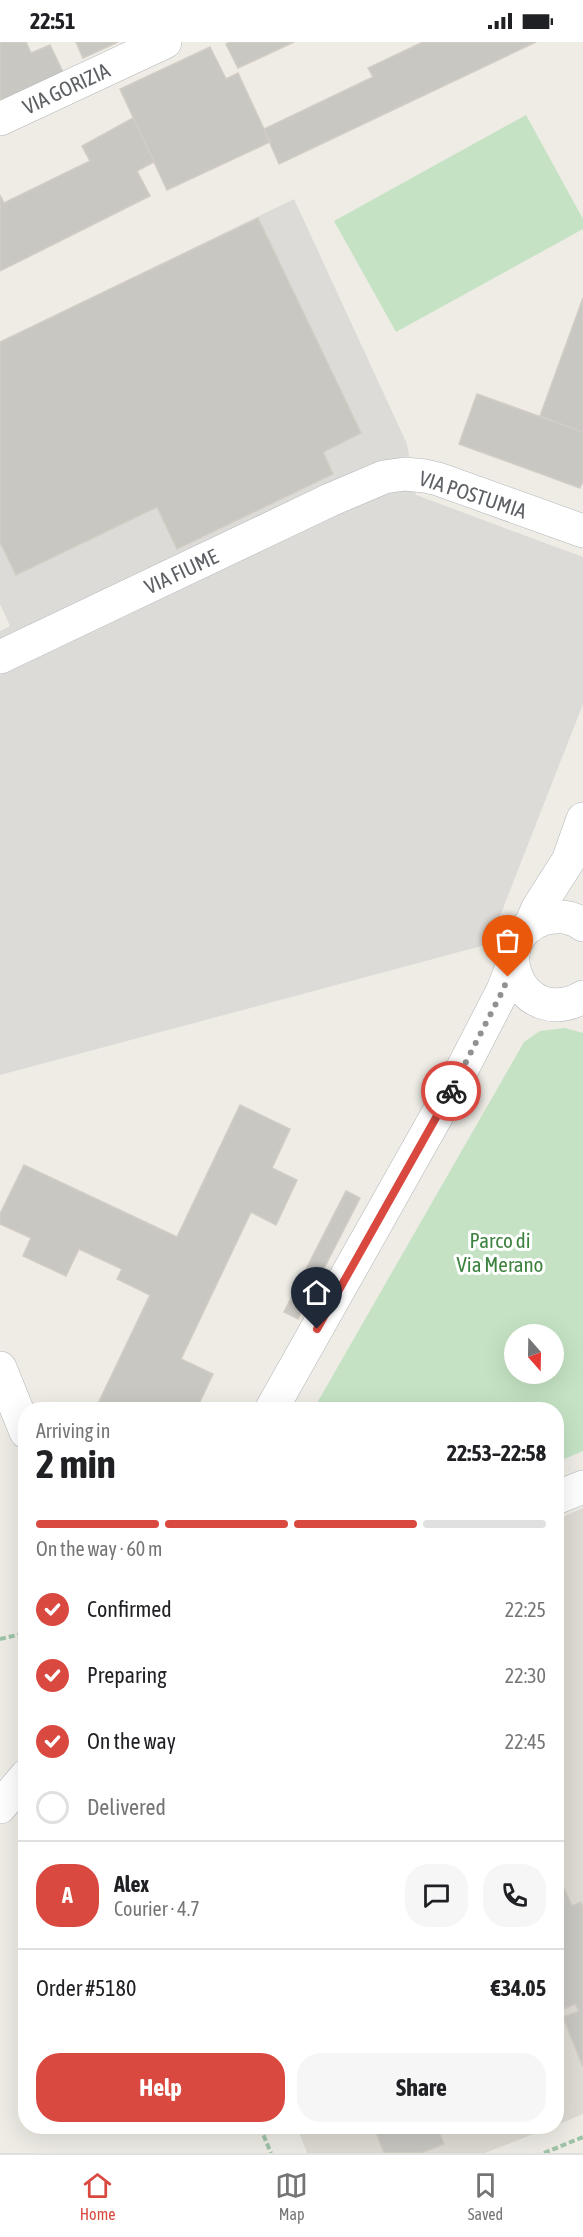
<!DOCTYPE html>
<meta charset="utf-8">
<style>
:root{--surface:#fff;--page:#f6f6f6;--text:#202124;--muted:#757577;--line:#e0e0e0;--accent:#d94940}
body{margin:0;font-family:"Asap Condensed",sans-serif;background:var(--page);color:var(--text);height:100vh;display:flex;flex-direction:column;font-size:22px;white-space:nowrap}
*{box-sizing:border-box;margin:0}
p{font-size:20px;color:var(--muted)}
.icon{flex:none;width:33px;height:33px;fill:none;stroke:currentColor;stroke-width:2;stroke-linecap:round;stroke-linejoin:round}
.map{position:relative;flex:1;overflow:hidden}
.side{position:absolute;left:18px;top:1360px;width:546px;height:732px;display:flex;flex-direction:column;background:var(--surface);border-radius:24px;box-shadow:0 6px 24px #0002}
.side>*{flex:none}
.needle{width:39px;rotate:160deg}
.fabs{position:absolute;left:504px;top:1282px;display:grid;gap:12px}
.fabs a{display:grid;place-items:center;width:60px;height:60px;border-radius:50%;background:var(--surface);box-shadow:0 6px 24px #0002;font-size:30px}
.pin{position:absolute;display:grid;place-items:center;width:51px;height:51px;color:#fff;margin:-62px -26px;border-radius:50% 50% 50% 0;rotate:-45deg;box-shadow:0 0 6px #0007}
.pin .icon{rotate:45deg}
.courier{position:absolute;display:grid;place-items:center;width:60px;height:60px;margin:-30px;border:4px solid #d94940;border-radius:50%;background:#fff;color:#222;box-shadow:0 2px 8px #0007}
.headline em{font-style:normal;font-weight:700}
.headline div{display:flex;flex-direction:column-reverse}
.headline{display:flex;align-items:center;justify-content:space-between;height:102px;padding:0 18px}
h1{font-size:39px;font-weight:700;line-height:45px}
.bar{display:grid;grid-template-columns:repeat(4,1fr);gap:9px 6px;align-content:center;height:72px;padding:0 18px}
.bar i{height:8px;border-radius:4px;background:var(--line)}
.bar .active{background:var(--accent)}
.bar p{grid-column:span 4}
.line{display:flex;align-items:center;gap:15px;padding:0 18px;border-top:2px solid var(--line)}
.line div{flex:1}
.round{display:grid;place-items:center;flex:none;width:63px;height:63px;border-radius:24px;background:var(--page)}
ol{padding:0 18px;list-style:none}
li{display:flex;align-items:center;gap:18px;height:66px}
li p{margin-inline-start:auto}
li .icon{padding:6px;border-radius:50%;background:var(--accent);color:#fff;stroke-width:4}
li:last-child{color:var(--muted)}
li i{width:33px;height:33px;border:3px solid var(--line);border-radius:50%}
.cta{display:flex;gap:12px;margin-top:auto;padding:12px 18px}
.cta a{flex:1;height:69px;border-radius:24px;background:var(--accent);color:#fff;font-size:24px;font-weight:700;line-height:69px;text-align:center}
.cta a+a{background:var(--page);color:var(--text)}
.status{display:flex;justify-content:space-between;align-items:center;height:42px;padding:0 30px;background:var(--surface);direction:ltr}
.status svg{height:16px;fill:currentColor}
.tabs{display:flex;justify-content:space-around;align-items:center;height:84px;border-top:2px solid var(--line);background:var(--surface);font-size:16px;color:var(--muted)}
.tabs a{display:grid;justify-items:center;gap:3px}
.tabs .active{color:var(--accent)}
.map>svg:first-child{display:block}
</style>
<div class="status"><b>22:51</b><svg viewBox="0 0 49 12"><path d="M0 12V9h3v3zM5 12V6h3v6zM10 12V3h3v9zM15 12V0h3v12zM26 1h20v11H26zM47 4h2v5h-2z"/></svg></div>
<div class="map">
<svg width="583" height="2111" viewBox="0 0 583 2111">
<rect width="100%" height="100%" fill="#eeece5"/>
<path fill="#dddbd7" d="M 294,157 L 407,402 L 416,453 L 583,515 L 583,662 L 489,902 L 0,1033 L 0,589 L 10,584 L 0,562 L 0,300 Z"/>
<path fill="#dedbd4" d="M 583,1466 L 583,2072 L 557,2083 L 556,1478 Z
M 297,2085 L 551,2085 L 485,2111 L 307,2111 Z"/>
<path fill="#c5e3c4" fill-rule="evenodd" d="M 526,73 L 583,177 L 583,187 L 396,290 L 334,179 Z
M 565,986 L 583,991 L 583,1409 L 557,1420 L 556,1368 L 313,1368 L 524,1000 L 540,989 ZM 514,1293 L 554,1293 L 554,1332 L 514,1332 Z"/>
<path fill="#c9c7c2" stroke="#d2cdc4" stroke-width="1.5" d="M 0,0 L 26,0 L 31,11 L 50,3 L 64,32 L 0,60 Z
M 76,0 L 118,0 L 83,16 Z
M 230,0 L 294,0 L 238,26 L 226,2 Z
M 423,0 L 536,0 L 279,122 L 264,87 L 373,35 L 368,26 Z
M 210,5 L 226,37 L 238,31 L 270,100 L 167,148 L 120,47 Z
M 133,76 L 154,120 L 137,129 L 150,154 L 0,229 L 0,153 L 4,161 L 90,119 L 82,104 Z
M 258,176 L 361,391 L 323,410 L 333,432 L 177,507 L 157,465 L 16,533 L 0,500 L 0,300 Z
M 583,256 L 583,390 L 540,374 Z
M 477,352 L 583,390 L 583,439 L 580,446 L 459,402 Z
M 240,1063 L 290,1087 L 272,1126 L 297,1138 L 276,1183 L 251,1170 L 181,1317 L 213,1332 L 196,1368 L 166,1368 L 159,1365 L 157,1368 L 95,1368 L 150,1253 L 117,1237 L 122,1227 L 79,1207 L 66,1234 L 23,1214 L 31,1196 L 0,1182 L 0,1172 L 24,1123 L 177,1195 Z
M 346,1149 L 360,1156 L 298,1277 L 284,1270 Z
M 556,1827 L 572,1864 L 581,1860 L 583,1865 L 583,2025 L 563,1975 L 579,1969 L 575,1962 L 556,1970 Z
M 374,2085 L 437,2085 L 444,2102 L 421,2111 L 384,2111 Z"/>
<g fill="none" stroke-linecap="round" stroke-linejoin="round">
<defs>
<path id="minor" d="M 0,77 L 165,0
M 0,615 L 330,458 L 384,435 L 405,432 L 425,434 L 438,437 L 583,489
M 583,883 C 572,874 557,873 543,877 C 483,897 521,990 583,955
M 530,884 L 538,866 L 568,819 L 583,777
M 0,1326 L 26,1390
M 271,1368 L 454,1043 L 503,948 L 513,922
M 556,1456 L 583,1445
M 0,1765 L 26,1734"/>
</defs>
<use href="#minor" stroke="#b2b5b9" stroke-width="34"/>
<path stroke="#9ec4a8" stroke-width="4" stroke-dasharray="6 3" stroke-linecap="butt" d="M 0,1597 L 26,1591
M 260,2085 L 271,2111
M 544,2111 L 583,2095"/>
<use href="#minor" stroke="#fff" stroke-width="33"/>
</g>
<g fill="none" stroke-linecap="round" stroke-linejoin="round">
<path stroke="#909191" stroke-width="6" stroke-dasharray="0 10.8" d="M 451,1049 L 503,948 L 508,935"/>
<path stroke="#d94940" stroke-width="8" d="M 317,1287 L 451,1049"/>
</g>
<g text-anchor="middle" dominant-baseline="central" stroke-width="6" stroke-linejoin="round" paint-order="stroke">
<g font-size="21" fill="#5d6064" stroke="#fff">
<text transform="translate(66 46) rotate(-25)">VIA GORIZIA</text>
<text transform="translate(473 452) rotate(18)">VIA POSTUMIA</text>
<text transform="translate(181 529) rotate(-25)">VIA FIUME</text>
</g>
<g font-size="21" fill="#3e8240" stroke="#fff">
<text x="500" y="1198">Parco di<tspan x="500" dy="24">Via Merano</tspan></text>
</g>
</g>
</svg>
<div class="fabs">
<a><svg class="needle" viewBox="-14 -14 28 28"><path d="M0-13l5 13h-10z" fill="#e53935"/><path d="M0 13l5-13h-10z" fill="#757577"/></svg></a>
</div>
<div class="pin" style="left:508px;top:935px;background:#ea580c"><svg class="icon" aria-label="bag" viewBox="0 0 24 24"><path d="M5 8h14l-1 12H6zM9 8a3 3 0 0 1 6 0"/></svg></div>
<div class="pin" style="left:317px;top:1287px;background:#1f2937"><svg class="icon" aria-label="home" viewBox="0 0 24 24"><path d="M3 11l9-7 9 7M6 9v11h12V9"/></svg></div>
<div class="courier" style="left:451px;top:1049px"><svg class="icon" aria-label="bike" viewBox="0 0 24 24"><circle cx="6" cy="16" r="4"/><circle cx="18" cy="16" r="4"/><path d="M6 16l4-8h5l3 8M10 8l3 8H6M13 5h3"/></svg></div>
<section class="side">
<div class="headline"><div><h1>2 min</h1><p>Arriving in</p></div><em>22:53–22:58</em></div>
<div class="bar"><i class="active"></i><i class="active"></i><i class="active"></i><i></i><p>On the way · 60 m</p></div>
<ol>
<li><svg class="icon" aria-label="check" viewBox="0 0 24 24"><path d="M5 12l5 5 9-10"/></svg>Confirmed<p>22:25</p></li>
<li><svg class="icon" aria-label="check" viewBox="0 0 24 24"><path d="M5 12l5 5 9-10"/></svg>Preparing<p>22:30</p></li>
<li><svg class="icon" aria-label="check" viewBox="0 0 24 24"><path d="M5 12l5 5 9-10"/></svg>On the way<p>22:45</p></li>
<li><i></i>Delivered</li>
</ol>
<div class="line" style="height:108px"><b class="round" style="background:var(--accent);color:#fff">A</b><div><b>Alex</b><p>Courier · 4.7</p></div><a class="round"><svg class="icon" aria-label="chat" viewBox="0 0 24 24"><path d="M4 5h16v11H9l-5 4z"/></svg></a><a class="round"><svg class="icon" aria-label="phone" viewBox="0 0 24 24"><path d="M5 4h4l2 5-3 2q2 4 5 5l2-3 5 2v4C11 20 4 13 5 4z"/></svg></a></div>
<div class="line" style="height:78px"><div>Order #5180</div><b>€34.05</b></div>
<div class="cta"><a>Help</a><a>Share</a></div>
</section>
</div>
<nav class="tabs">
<a class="active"><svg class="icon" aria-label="home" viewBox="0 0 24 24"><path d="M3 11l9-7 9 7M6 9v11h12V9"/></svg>Home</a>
<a><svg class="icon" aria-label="map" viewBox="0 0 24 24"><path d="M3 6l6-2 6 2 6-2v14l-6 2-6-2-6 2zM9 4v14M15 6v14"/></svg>Map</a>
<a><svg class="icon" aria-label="saved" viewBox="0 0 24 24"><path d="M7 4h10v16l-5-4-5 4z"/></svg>Saved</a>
</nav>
